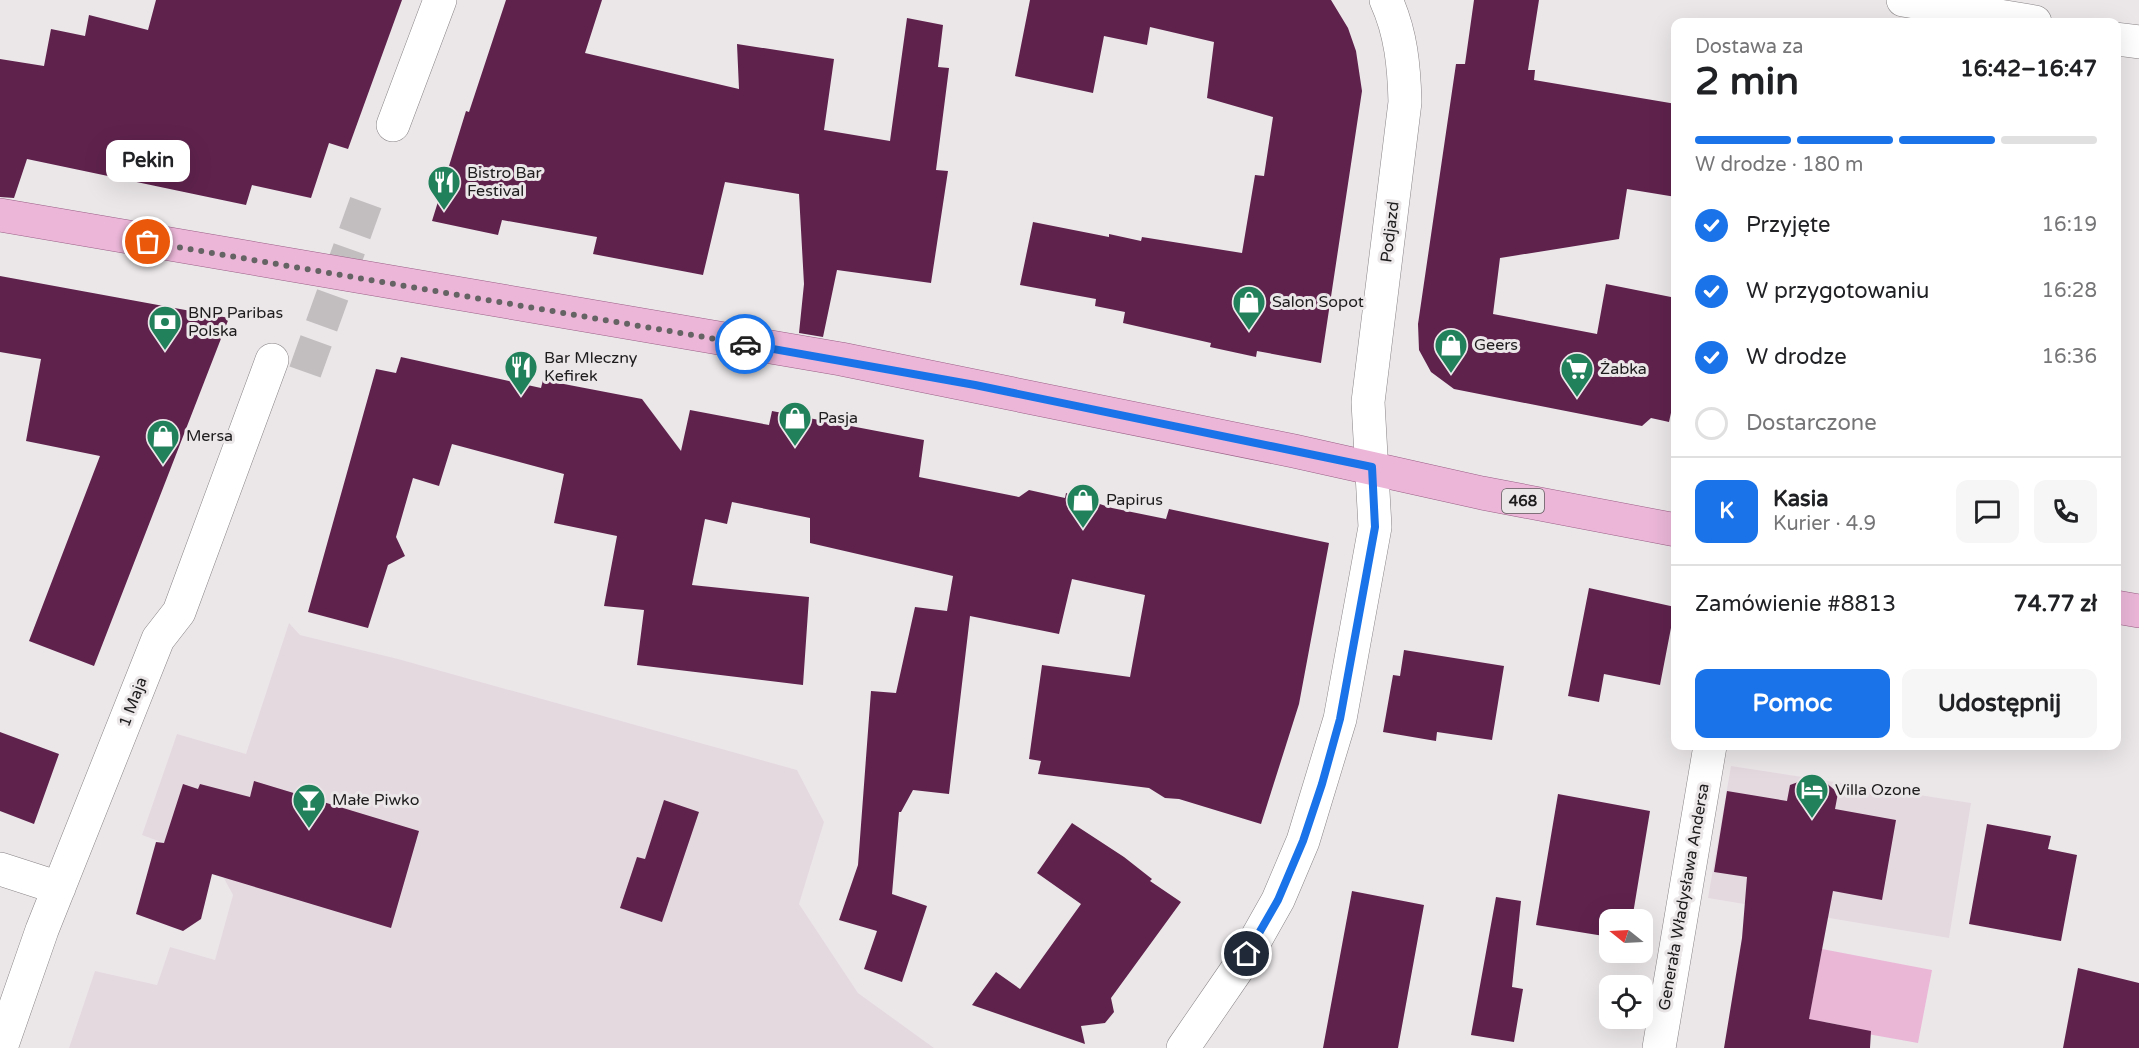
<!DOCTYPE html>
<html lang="pl">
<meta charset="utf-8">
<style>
:root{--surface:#fff;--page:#f6f6f6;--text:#202124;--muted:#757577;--line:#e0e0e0;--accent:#1a73e8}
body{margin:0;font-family:"Varela Round",sans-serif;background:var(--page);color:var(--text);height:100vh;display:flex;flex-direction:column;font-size:22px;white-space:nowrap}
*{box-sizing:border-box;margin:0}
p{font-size:20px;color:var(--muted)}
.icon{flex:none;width:33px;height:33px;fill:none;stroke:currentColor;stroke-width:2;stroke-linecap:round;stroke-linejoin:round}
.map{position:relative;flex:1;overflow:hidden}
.sheet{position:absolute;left:1671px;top:18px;width:450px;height:732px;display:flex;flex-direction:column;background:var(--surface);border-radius:12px;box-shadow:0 6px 24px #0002}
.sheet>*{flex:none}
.needle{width:39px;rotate:288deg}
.buttons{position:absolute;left:1599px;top:909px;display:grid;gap:12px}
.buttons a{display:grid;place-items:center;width:54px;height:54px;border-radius:12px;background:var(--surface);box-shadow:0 6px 24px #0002;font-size:30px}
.pin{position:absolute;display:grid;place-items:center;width:51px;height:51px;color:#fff;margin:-26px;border:3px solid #fff;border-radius:50%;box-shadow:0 2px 6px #0007}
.courier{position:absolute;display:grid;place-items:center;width:60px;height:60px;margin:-30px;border:4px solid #1a73e8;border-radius:50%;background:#fff;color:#222;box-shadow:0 2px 8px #0007}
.bubble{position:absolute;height:42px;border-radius:12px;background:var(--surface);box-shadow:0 6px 24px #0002;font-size:20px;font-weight:700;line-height:42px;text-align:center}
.headline em{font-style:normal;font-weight:700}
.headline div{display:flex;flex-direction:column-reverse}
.headline{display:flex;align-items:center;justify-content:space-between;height:102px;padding:0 24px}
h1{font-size:39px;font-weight:700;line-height:45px}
.bar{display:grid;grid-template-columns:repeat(4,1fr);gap:9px 6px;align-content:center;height:72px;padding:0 24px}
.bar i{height:8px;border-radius:4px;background:var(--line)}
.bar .active{background:var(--accent)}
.bar p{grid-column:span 4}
.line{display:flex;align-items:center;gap:15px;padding:0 24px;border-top:2px solid var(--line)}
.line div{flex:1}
.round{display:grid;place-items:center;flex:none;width:63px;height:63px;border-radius:12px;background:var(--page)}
ol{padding:0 24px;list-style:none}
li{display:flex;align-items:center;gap:18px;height:66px}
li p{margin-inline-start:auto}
li .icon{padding:6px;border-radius:50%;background:var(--accent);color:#fff;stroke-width:4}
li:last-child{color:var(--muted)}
li i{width:33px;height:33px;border:3px solid var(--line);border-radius:50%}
.cta{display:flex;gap:12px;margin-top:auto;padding:12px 24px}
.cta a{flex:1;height:69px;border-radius:12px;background:var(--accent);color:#fff;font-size:24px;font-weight:700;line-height:69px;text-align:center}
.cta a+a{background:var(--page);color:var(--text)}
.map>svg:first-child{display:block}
</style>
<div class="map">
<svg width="2139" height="1048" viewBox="0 0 2139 1048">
<rect width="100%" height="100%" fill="#ebe7e9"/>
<path fill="#e5d9e0" d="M 289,623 L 300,635 L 398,659 L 797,770 L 824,822 L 799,904 L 858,993 L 934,1048 L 69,1048 L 95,971 L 157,985 L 170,947 L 215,960 L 233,895 L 215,862 L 142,835 L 177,734 L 246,754 Z
M 1731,766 L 1971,803 L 1949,938 L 1708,898 Z"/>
<path fill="#eab7d7" d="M 1822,949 L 1932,970 L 1918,1043 L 1845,1030 L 1845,1026 L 1825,1022 L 1808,1023 Z"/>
<path fill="#5f224d" d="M 156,0 L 402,0 L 348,149 L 329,143 L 311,198 L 252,185 L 246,205 L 27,159 L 14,198 L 0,197 L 0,59 L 44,66 L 51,29 L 85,36 L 89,15 L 148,30 Z
M 506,0 L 602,0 L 585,53 L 739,89 L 737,44 L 834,59 L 824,130 L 890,141 L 907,18 L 943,25 L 938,67 L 949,68 L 936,170 L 948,171 L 931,283 L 837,270 L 823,337 L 799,333 L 804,284 L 799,194 L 725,182 L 703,275 L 593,254 L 597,237 L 502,220 L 498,235 L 432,221 L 466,111 L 469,112 Z
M 1030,0 L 1331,0 L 1348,28 L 1356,51 L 1362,91 L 1321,363 L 1257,351 L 1256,357 L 1210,347 L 1211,343 L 1123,323 L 1125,312 L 1095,306 L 1096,299 L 1020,285 L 1033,222 L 1109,237 L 1109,234 L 1141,241 L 1142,237 L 1242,253 L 1255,175 L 1264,176 L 1273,117 L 1207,98 L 1214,42 L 1150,27 L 1147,45 L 1104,36 L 1093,93 L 1015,76 Z
M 1474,0 L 1539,0 L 1528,70 L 1535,70 L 1534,80 L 1676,104 L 1676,197 L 1627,189 L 1619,239 L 1500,258 L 1493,314 L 1597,334 L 1606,284 L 1676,298 L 1676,390 L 1669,422 L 1651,418 L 1642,426 L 1454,389 L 1431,372 L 1419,350 L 1418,324 L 1456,64 L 1465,64 Z
M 0,276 L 229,318 L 94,666 L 29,641 L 100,456 L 26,441 L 41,359 L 0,352 Z
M 401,357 L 541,388 L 543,380 L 642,399 L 681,451 L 690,410 L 769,425 L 772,411 L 924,440 L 919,477 L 1019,497 L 1029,490 L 1065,498 L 1066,493 L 1112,508 L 1166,519 L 1169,509 L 1329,543 L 1299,704 L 1261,824 L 1179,799 L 1165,798 L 1149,788 L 1038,774 L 1041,761 L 1029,759 L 1042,665 L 1130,677 L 1145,595 L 1072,579 L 1059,634 L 970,616 L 949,794 L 913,790 L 901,812 L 899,812 L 892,894 L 927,906 L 902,982 L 864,969 L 877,931 L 839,920 L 858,865 L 871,691 L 896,693 L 915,607 L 947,611 L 953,576 L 810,543 L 810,518 L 732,502 L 727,524 L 705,519 L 692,585 L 809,597 L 803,685 L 637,665 L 644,610 L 604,606 L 617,536 L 554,523 L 564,474 L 452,444 L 439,486 L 413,478 L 396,537 L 405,556 L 388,565 L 368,628 L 308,612 L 376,369 L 396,373 Z
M 1589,588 L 1675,607 L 1660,685 L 1604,674 L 1599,702 L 1568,696 Z
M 1404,650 L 1504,666 L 1492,740 L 1437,732 L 1436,741 L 1383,732 L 1393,675 L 1400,676 Z
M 0,732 L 59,754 L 34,824 L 0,811 Z
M 1809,778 L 1823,780 L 1838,793 L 1835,809 L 1896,820 L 1882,900 L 1833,891 L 1809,1019 L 1871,1031 L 1870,1048 L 1724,1048 L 1742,938 L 1747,877 L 1714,872 L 1727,791 L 1787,801 L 1790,785 Z
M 254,781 L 419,831 L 391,928 L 212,874 L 201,919 L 183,931 L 136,914 L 156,842 L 164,843 L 183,784 L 198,789 L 200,784 L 250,797 Z
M 1558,794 L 1650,811 L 1632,920 L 1610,920 L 1610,937 L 1536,925 Z
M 664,800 L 699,812 L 662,922 L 620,908 L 637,857 L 645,859 Z
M 1072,823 L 1124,857 L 1152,879 L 1150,881 L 1181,902 L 1111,998 L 1114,1012 L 1105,1023 L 1081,1026 L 1085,1044 L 972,1005 L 996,972 L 1020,989 L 1081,904 L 1037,873 Z
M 1987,824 L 2051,836 L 2048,849 L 2077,855 L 2061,941 L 1969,924 Z
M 1352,891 L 1424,905 L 1398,1048 L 1323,1048 Z
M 1496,897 L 1521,901 L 1512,987 L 1523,989 L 1514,1042 L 1471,1035 Z
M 2078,968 L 2139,983 L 2139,1048 L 2063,1048 Z"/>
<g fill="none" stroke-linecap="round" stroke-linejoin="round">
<path stroke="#c2bec0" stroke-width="33" stroke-dasharray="33 16" stroke-linecap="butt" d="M 305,372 L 370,191"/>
<defs>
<path id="minor" d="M 1903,0 L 2035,22
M 2116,39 L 2139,42
M 393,125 L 440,0
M 0,869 L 59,888
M 1,1048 L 42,930 L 158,639 L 179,612 L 272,360
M 1183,1048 L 1247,955 L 1278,900 L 1303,841 L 1340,719 L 1375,527 L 1368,402 L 1405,102 C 1404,66 1401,33 1386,0
M 1659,1048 L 1710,746"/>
<path id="major" d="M 0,215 L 841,359 L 1294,451 L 1482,493 L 1676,530
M 2116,607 L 2139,611"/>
</defs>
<use href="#minor" stroke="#888386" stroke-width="34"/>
<use href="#major" stroke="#9a6086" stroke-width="34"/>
<use href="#minor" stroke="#fff" stroke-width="33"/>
<use href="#major" stroke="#ebb6d8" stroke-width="33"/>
</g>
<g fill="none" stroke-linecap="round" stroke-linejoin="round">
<path stroke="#666364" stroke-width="6" stroke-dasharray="0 10.8" d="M 148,242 L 745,344"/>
<path stroke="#1a73e8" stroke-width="8" d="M 745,344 L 975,385 L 1372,467 L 1375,527 L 1340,719 L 1322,784 L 1303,841 L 1278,900 L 1247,954"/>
</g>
<defs>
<symbol id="restaurant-pin" viewBox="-11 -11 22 30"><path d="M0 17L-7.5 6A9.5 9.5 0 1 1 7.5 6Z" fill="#20815a" stroke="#ebe7e9"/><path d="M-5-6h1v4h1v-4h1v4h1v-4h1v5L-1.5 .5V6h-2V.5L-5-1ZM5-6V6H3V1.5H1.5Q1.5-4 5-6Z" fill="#fff"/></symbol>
<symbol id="shop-pin" viewBox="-11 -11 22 30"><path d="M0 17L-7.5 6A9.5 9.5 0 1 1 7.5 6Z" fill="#20815a" stroke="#ebe7e9"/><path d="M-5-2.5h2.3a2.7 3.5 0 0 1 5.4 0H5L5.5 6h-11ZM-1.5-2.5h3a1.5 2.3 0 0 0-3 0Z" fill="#fff"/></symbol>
<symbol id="bank-pin" viewBox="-11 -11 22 30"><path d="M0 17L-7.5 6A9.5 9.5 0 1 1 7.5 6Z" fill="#20815a" stroke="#ebe7e9"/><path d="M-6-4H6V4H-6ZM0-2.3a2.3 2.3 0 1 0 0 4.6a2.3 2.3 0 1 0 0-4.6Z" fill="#fff"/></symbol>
<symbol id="supermarket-pin" viewBox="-11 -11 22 30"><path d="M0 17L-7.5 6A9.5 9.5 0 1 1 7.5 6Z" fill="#20815a" stroke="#ebe7e9"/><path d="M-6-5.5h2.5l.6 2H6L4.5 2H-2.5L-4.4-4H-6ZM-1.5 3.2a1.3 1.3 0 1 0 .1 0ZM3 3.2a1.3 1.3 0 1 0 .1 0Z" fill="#fff"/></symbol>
<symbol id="hotel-pin" viewBox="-11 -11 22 30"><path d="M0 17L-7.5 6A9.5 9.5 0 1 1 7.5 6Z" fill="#20815a" stroke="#ebe7e9"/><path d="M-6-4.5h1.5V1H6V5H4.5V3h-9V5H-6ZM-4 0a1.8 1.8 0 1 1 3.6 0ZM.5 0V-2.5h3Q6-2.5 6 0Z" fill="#fff"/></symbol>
<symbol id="bar-pin" viewBox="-11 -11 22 30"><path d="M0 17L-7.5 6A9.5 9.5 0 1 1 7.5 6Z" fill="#20815a" stroke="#ebe7e9"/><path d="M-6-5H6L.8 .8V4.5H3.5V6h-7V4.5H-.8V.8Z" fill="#fff"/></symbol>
</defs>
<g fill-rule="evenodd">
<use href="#restaurant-pin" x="425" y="163" width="38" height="52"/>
<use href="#shop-pin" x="1230" y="283" width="38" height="52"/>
<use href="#bank-pin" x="146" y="303" width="38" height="52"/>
<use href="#shop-pin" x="1432" y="326" width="38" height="52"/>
<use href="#restaurant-pin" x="502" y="348" width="38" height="52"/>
<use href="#supermarket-pin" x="1558" y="350" width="38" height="52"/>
<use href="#shop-pin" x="776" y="399" width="38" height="52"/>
<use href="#shop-pin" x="144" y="417" width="38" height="52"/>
<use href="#shop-pin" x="1064" y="481" width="38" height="52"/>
<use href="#hotel-pin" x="1793" y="771" width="38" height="52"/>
<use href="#bar-pin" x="290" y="781" width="38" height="52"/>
</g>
<g text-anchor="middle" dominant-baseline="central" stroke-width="6" stroke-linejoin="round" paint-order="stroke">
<rect fill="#ebe7e9" stroke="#5c595a" stroke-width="1.5" x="1502" y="489" width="42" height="24" rx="4.5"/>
<g font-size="15" font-weight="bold" fill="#1e1c1d">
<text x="1523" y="501">468</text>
</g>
<g font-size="16" fill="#1e1c1d" stroke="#ebe7e9" text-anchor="start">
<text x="467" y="173">Bistro Bar<tspan x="467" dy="18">Festival</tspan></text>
<text x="1272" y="302">Salon Sopot</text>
<text x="188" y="313">BNP Paribas<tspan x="188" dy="18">Polska</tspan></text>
<text x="1474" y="345">Geers</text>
<text x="544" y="358">Bar Mleczny<tspan x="544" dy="18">Kefirek</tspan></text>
<text x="1600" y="369">Żabka</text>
<text x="818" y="418">Pasja</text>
<text x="186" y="436">Mersa</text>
<text x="1106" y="500">Papirus</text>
<text x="1835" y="790">Villa Ozone</text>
<text x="332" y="800">Małe Piwko</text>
</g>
<g font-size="16" fill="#1e1c1d" stroke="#ebe7e9">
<text transform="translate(1390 232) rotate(-83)">Podjazd</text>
<text transform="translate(133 702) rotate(-69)">1 Maja</text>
<text transform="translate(1684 897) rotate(-80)">Generała Władysława Andersa</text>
</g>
</g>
</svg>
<div class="buttons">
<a><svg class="needle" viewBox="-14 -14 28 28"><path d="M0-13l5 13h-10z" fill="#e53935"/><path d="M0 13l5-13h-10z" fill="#757577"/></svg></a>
<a><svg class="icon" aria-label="locate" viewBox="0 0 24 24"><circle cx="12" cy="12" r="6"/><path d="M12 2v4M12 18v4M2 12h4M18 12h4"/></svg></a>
</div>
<div class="pin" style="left:148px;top:242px;background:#ea580c"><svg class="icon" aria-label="bag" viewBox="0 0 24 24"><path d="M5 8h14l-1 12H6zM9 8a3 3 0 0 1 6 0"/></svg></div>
<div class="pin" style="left:1247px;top:954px;background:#1f2937"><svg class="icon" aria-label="home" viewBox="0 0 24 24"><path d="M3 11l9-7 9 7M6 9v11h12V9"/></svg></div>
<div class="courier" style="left:745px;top:344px"><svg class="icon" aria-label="car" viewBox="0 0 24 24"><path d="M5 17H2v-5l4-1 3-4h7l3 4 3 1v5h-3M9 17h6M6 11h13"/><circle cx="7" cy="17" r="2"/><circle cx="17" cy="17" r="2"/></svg></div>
<div class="bubble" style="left:106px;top:140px;width:84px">Pekin</div>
<section class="sheet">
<div class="headline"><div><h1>2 min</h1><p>Dostawa za</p></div><em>16:42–16:47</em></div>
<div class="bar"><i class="active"></i><i class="active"></i><i class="active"></i><i></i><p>W drodze · 180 m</p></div>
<ol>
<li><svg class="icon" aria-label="check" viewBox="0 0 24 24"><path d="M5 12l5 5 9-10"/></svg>Przyjęte<p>16:19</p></li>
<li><svg class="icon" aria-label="check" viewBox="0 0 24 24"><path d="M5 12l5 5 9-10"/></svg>W przygotowaniu<p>16:28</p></li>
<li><svg class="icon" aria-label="check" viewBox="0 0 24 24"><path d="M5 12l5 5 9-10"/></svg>W drodze<p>16:36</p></li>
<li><i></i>Dostarczone</li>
</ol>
<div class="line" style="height:108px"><b class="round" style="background:var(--accent);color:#fff">K</b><div><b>Kasia</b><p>Kurier · 4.9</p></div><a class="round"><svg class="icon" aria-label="chat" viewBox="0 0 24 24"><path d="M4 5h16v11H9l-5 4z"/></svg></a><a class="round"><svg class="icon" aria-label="phone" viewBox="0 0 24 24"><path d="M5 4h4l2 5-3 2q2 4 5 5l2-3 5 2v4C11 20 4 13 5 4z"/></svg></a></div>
<div class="line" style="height:78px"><div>Zamówienie #8813</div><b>74.77 zł</b></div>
<div class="cta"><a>Pomoc</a><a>Udostępnij</a></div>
</section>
</div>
